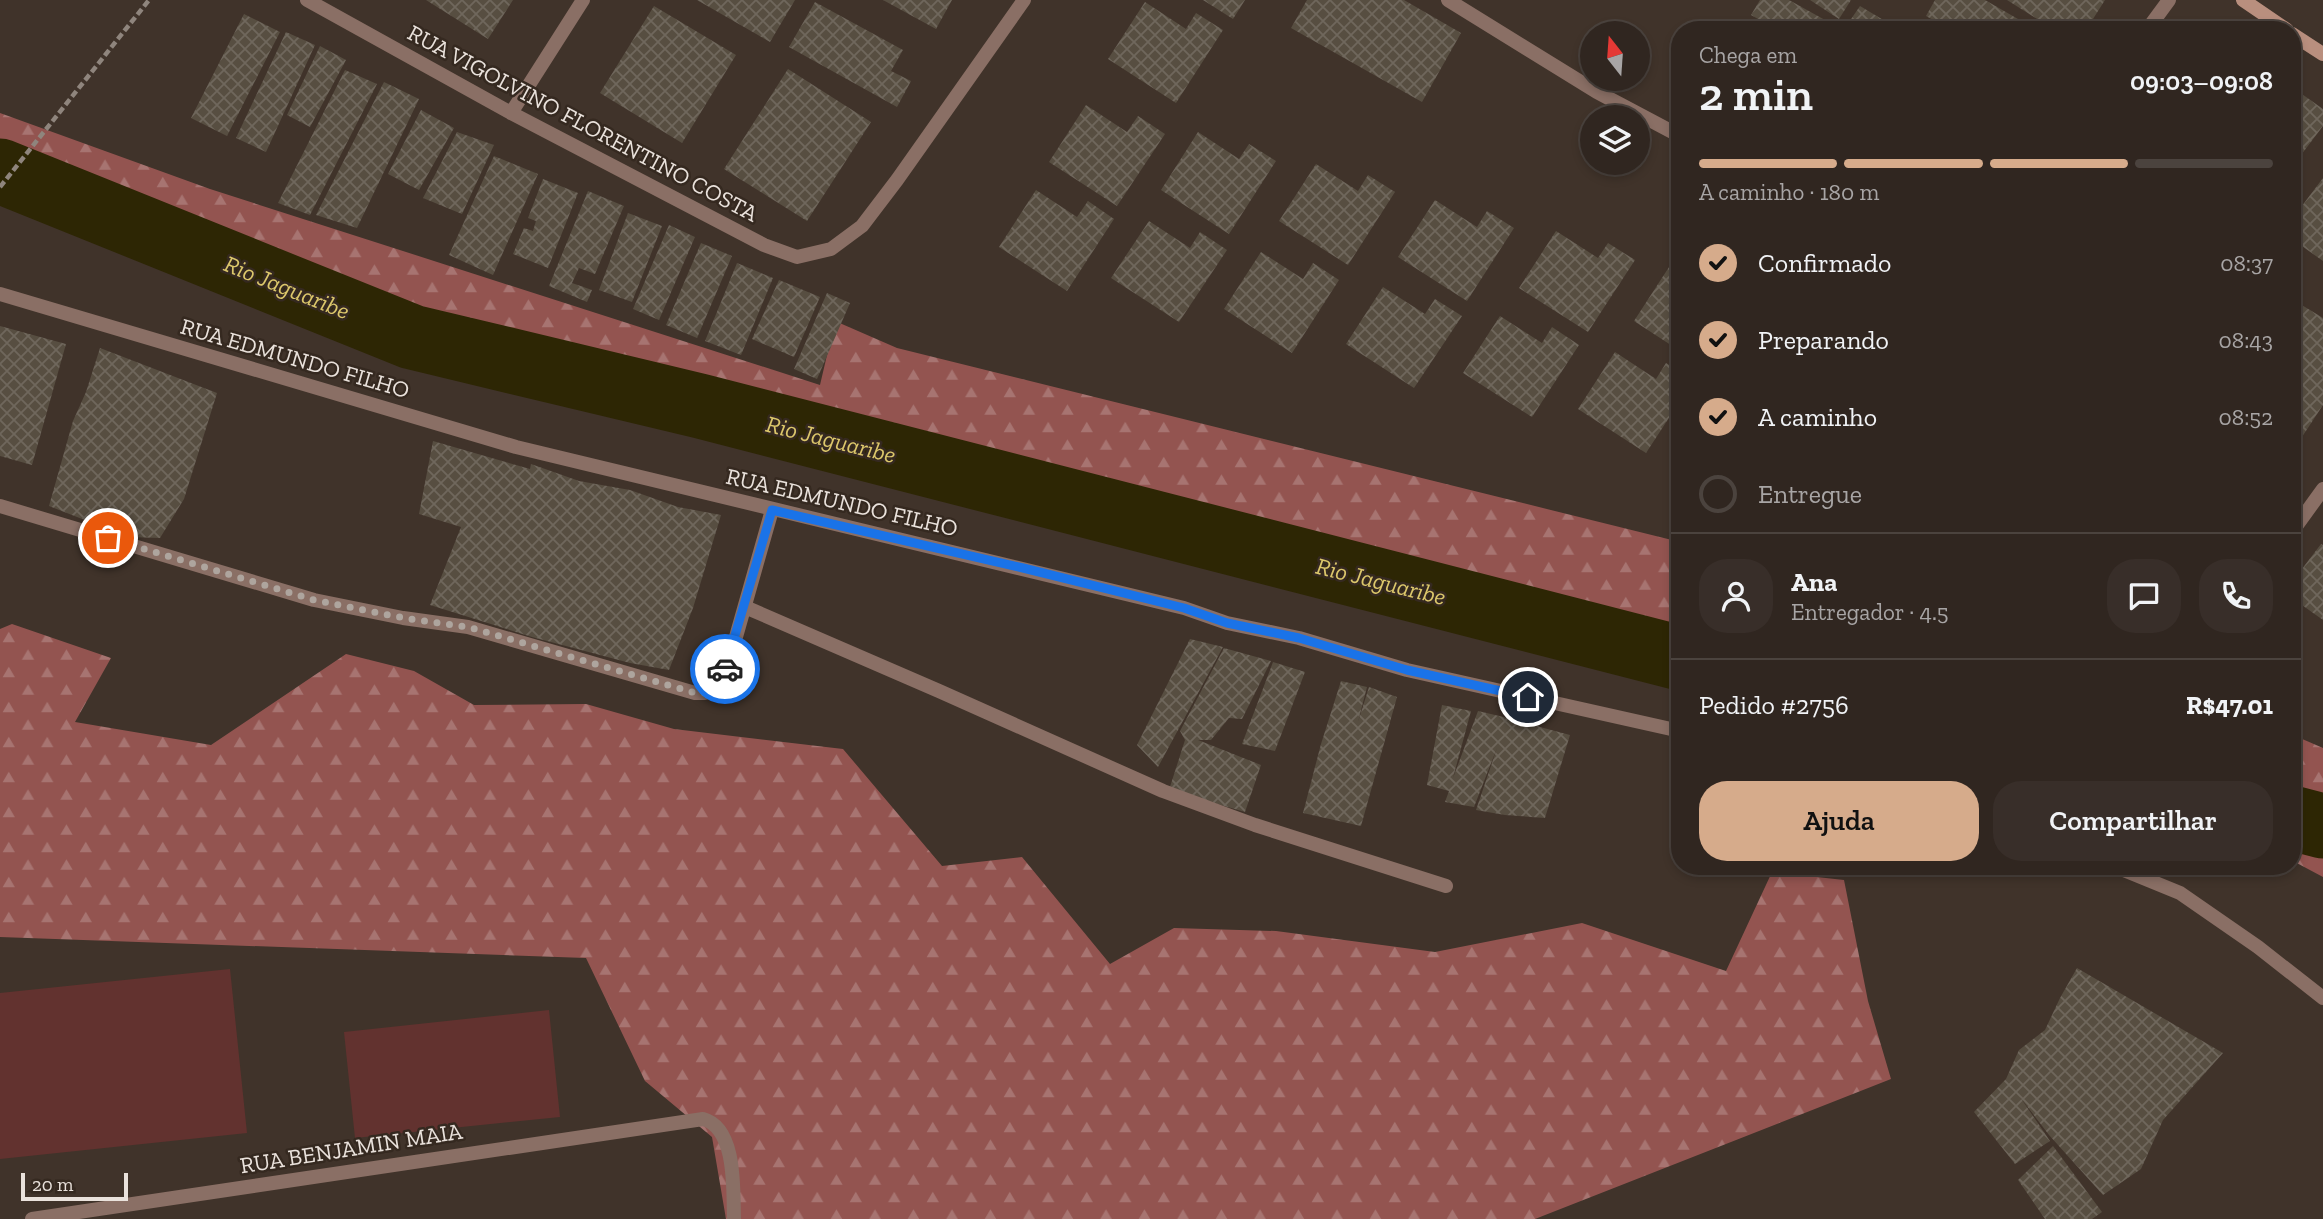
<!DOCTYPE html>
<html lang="pt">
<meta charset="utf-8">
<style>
:root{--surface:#302620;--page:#382e29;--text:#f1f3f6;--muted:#a8a5a5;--line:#4b433e;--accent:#d6ab8b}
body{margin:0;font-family:"Zilla Slab",serif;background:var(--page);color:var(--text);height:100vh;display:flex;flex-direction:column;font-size:26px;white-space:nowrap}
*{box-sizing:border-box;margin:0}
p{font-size:23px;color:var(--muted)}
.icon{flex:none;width:38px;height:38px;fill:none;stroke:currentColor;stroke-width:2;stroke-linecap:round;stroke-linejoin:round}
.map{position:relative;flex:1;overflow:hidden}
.side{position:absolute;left:1671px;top:21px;width:630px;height:854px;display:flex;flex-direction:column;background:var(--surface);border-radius:28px;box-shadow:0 4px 10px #0003,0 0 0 2px var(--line)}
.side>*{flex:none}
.needle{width:46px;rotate:343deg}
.buttons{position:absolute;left:1580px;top:21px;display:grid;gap:14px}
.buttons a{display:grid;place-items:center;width:70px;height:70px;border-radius:50%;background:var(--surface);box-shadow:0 4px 10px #0003,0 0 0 2px var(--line);font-size:35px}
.scale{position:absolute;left:21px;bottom:18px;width:107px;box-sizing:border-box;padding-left:7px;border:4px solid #eae2dc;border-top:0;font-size:19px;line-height:24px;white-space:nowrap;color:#eae2dc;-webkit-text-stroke:5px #352920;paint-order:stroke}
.pin{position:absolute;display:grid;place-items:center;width:60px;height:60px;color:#fff;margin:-30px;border:4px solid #fff;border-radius:50%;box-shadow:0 2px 7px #0007}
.courier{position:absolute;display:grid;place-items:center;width:70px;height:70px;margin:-35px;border:5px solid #1a73e8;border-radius:50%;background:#fff;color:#222;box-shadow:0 2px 9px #0007}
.overview em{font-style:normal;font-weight:600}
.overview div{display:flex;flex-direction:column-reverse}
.overview{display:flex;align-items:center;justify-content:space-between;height:119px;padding:0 28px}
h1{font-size:46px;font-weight:600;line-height:52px}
.bar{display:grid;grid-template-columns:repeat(4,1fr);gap:10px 7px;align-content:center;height:84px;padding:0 28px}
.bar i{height:9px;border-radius:5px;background:var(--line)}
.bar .selected{background:var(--accent)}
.bar p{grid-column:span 4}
.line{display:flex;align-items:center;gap:18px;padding:0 28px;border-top:2px solid var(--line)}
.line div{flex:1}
.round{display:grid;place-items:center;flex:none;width:74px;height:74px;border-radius:28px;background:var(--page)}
ol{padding:0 28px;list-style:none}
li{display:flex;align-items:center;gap:21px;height:77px}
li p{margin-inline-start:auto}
li .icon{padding:7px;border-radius:50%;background:var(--accent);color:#111;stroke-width:4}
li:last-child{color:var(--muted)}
li i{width:38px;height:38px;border:4px solid var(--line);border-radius:50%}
.primary-button{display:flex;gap:14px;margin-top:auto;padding:14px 28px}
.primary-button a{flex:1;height:80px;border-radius:28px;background:var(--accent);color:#111;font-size:28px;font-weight:600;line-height:80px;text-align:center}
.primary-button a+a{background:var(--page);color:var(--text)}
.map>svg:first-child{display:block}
</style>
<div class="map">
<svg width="2323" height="1219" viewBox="0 0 2323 1219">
<defs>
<pattern id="forest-firs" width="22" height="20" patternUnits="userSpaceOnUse" patternTransform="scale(1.75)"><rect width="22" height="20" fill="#935450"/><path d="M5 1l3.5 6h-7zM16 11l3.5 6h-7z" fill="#a77471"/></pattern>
<pattern id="building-cross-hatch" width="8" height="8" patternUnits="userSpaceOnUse" patternTransform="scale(1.75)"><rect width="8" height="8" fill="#574e41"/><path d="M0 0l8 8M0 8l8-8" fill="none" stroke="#6f675c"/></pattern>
</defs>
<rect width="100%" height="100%" fill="#40332a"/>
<path fill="url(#forest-firs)" d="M 0,113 L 210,189 L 820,385 L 835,321 L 897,348 L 1680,542 L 1680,671 L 332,327 L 0,200 Z
M 12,624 L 111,658 L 75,722 L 211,745 L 346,654 L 414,671 L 474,705 L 586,704 L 674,729 L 843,749 L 942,866 L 1022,857 L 1110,964 L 1174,928 L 1276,931 L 1435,952 L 1582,923 L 1726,971 L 1772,872 L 1844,880 L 1868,1001 L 1891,1079 L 1535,1219 L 726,1219 L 712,1137 L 645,1081 L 586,958 L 0,937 L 0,629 Z
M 2293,735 L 2323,748 L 2323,877 L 2293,861 Z"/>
<path fill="#62322f" d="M 230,969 L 247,1133 L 0,1159 L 0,993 Z
M 549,1010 L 560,1117 L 355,1138 L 344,1032 Z"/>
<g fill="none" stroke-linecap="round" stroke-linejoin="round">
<path stroke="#2d2604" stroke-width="65" d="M 0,171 L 412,337 L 700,406 L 1680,658
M 2292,818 L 2323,826"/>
</g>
<path fill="url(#building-cross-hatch)" d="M 426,0 L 513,0 L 488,39 Z
M 697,0 L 795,0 L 770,42 Z
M 883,0 L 952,0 L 936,29 Z
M 1203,0 L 1245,0 L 1233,19 Z
M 1307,0 L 1404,0 L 1461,33 L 1422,102 L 1291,28 Z
M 1760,0 L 1789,0 L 1843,30 L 1773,30 L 1774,28 L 1751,15 Z
M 1810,0 L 1851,0 L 1839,19 Z
M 1935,0 L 1985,0 L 2037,30 L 1951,30 L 1926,16 Z
M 2007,0 L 2105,0 L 2086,30 L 2055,30 Z
M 815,2 L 903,50 L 891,71 L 911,81 L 897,107 L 789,47 Z
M 1145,2 L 1186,29 L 1196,13 L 1223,30 L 1176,103 L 1108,59 Z
M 654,6 L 736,55 L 682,143 L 600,93 Z
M 1860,6 L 1900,30 L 1854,30 L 1847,25 Z
M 244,14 L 280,32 L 227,136 L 191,118 Z
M 286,32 L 315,45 L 266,152 L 236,138 Z
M 320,46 L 346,60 L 310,127 L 287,115 Z
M 788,69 L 871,122 L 807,221 L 724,169 Z
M 345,70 L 377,84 L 310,215 L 278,203 Z
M 384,82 L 419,99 L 357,228 L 316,215 Z
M 2292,87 L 2323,109 L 2323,126 L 2292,167 Z
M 1086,105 L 1127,132 L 1138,116 L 1165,134 L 1117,206 L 1049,162 Z
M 421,110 L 454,128 L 419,190 L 388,174 Z
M 457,132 L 494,145 L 462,214 L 423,198 Z
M 1198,132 L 1239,159 L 1249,144 L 1276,161 L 1229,234 L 1161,190 Z
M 494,156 L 538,174 L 493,275 L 449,255 Z
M 1316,164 L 1358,191 L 1368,175 L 1395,192 L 1348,265 L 1279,221 Z
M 2323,178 L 2323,261 L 2292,239 L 2292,219 Z
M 543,179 L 578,193 L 548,268 L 513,254 L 524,228 L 533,231 L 536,221 L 528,218 Z
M 1036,190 L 1077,217 L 1088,201 L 1114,219 L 1067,291 L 999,247 Z
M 588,191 L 624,206 L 595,274 L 579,268 L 572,283 L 592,290 L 587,302 L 549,286 Z
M 1435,200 L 1477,227 L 1487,211 L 1514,228 L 1467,301 L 1398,257 Z
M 628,213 L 662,226 L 632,302 L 599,290 Z
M 1149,221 L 1190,248 L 1200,232 L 1227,250 L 1179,322 L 1111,278 Z
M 669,225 L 695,237 L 659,320 L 633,309 Z
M 1556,231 L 1598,258 L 1608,243 L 1635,260 L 1588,332 L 1519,288 Z
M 701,243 L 732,256 L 697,338 L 666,325 Z
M 1261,252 L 1303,279 L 1313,263 L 1339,280 L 1292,353 L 1224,309 Z
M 737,263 L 773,278 L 741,355 L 705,341 Z
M 1671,264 L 1680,270 L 1680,351 L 1634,321 Z
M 779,280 L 820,297 L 794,357 L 752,339 Z
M 1383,287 L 1425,314 L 1435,299 L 1462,316 L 1414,388 L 1346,344 Z
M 827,293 L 850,303 L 817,379 L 794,369 Z
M 2292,299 L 2323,318 L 2323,405 L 2300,440 L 2292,435 Z
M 1500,316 L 1542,343 L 1552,327 L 1579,345 L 1532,417 L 1463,373 Z
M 0,326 L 66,344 L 32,465 L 0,456 Z
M 100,348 L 217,393 L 184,499 L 160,538 L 128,537 L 49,506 L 73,421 L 86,392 Z
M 1615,352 L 1656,379 L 1666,363 L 1680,372 L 1680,401 L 1646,453 L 1578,409 Z
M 433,441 L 530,469 L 531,464 L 579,481 L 630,490 L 678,507 L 721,515 L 693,608 L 669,670 L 630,663 L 532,637 L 430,605 L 461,527 L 419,514 Z
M 2321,544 L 2323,545 L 2323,620 L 2292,598 L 2292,582 Z
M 1190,639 L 1223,647 L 1158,767 L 1137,745 Z
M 1224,648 L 1271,661 L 1242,719 L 1229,718 L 1211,740 L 1198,740 L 1261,765 L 1245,812 L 1169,790 L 1185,740 L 1180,731 Z
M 1273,662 L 1305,672 L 1275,751 L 1242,744 Z
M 1341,681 L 1367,687 L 1358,722 L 1369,687 L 1397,697 L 1361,826 L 1303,813 L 1321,744 Z
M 1442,705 L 1471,711 L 1453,778 L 1478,711 L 1508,718 L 1510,712 L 1540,727 L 1570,735 L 1545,818 L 1505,815 L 1476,810 L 1497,748 L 1474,807 L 1445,802 L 1449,791 L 1427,785 Z
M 2077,968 L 2223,1053 L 2163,1120 L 2141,1169 L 2103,1195 L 2049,1135 L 2020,1097 L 2050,1141 L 2015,1164 L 1974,1112 L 2006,1079 L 2019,1050 L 2045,1030 L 2060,998 Z
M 2053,1146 L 2102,1212 L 2092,1219 L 2045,1219 L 2018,1180 Z"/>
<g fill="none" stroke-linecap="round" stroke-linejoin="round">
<path stroke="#8f857d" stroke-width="4.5" stroke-dasharray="7 3.5" stroke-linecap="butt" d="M 0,187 L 149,0"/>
<path stroke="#8a6f65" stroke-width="14" d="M 0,506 L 314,600 L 403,618 L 468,627 L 695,693 L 705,693 L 714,685 L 728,665 L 772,510
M 745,607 L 939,691 L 1163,791 L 1255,825 L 1446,886"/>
<path stroke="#8a6f65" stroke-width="14" d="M 307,0 L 511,113 L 764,245 L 797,257 L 831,249 L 862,226 L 897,180 L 1024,0
M 1448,0 L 1597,92 L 1680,136
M 2147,30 L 2169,0
M 511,113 L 583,0
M 0,294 L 516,447 L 1184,608 L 1227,623 L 1299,638 L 1407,670 L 1680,731
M 2292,532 L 2323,489
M 2114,866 L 2180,893 L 2258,947 L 2323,998
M 32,1219 L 703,1119 C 737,1128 733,1191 734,1219"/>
<path stroke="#b98f7e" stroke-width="14" d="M 2243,0 L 2287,30
M 2292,34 L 2323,54"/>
</g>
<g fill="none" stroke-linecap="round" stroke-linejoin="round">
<path stroke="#aea59e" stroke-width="7" stroke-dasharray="0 12.6" d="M 108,538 L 314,600 L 404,618 L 468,627 L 695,693 L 705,693 L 714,685 L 725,669"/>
<path stroke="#1a73e8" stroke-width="9" d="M 725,669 L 772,510 L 1023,568 L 1184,608 L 1227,623 L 1299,638 L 1407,670 L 1528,697"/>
</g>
<g text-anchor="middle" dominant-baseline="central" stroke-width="5" stroke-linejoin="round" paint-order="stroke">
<g font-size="23" fill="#eae2dc" stroke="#352920">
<text transform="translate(583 123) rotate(28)">RUA VIGOLVINO FLORENTINO COSTA</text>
<text transform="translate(295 358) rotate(16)">RUA EDMUNDO FILHO</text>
<text transform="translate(842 502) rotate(13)">RUA EDMUNDO FILHO</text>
<text transform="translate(351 1148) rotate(-9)">RUA BENJAMIN MAIA</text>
</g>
<g font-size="24" font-style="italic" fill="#dcc76b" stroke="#352920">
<text transform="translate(287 287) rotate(22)">Rio Jaguaribe</text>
<text transform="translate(831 439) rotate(14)">Rio Jaguaribe</text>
<text transform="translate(1381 581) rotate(14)">Rio Jaguaribe</text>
</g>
</g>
</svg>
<div class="buttons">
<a><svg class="needle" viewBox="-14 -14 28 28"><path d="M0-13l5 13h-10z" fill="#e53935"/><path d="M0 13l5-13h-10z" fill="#a8a5a5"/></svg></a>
<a><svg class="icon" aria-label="layers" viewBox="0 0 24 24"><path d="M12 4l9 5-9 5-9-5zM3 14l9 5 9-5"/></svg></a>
</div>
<div class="scale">20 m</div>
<div class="pin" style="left:108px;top:538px;background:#ea580c"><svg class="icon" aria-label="bag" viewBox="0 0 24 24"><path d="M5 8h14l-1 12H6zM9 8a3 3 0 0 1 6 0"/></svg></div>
<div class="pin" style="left:1528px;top:697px;background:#1f2937"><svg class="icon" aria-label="home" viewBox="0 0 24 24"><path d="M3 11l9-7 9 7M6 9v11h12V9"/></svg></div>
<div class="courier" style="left:725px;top:669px"><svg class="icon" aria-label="car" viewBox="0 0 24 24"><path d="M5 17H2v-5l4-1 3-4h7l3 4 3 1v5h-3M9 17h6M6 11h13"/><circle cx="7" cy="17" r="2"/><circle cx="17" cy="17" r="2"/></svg></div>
<section class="side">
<div class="overview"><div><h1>2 min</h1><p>Chega em</p></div><em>09:03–09:08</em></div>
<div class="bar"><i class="selected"></i><i class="selected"></i><i class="selected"></i><i></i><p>A caminho · 180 m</p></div>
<ol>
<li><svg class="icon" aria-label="check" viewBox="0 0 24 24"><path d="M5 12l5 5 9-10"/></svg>Confirmado<p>08:37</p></li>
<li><svg class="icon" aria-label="check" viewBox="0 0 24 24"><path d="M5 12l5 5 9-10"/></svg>Preparando<p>08:43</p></li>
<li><svg class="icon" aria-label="check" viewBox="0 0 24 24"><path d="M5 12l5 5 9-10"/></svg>A caminho<p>08:52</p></li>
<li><i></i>Entregue</li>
</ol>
<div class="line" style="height:126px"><a class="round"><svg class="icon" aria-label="person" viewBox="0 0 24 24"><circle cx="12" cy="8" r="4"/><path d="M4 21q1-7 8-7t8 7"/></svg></a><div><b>Ana</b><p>Entregador · 4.5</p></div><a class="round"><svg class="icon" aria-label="chat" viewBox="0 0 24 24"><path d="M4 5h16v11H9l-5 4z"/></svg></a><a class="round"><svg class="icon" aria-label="phone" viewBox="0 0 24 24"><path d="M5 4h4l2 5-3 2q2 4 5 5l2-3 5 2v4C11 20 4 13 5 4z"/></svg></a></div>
<div class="line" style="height:91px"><div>Pedido #2756</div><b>R$47.01</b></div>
<div class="primary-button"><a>Ajuda</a><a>Compartilhar</a></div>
</section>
</div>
